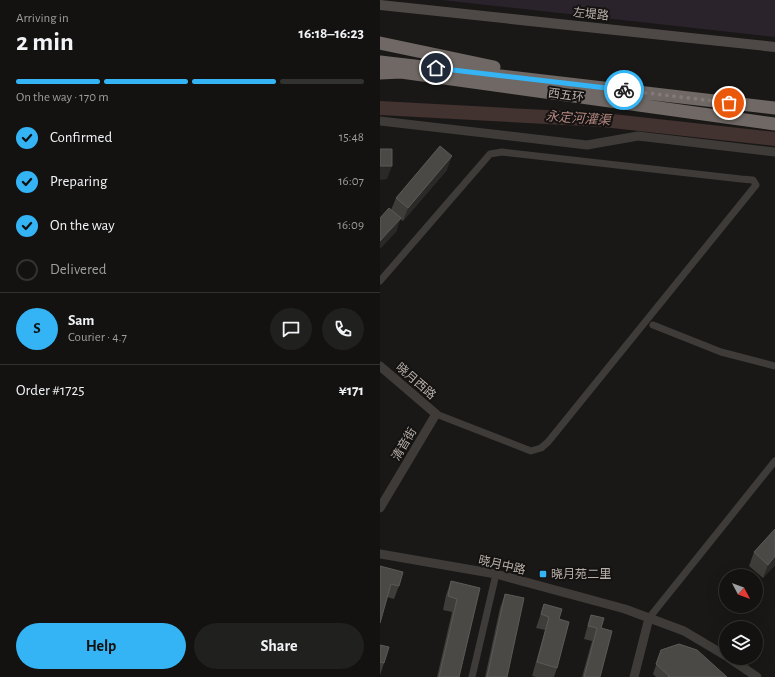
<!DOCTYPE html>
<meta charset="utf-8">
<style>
:root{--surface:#131211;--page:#20201f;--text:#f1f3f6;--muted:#9d9e9f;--line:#323231;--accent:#34b4f4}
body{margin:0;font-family:"Alegreya Sans","Noto Sans SC",sans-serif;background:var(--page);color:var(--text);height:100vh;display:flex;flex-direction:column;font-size:15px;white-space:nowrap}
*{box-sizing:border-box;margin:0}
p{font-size:13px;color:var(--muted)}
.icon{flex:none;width:22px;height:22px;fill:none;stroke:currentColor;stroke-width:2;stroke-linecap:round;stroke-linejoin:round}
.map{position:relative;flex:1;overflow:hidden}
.sheet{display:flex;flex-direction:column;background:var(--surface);width:380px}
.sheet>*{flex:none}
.needle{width:26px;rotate:131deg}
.tools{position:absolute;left:339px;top:569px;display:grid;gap:8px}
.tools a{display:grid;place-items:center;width:44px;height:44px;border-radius:50%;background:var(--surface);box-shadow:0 4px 16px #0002,0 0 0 1px var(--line);font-size:20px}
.pin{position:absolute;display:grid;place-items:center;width:34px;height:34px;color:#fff;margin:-17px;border:2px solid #fff;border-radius:50%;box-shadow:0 1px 4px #0007}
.courier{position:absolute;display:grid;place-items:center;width:40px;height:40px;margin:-20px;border:3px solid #34b4f4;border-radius:50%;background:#fff;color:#222;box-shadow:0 1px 5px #0007}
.headline em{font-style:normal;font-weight:700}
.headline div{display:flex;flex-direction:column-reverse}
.headline{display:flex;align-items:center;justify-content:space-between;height:68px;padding:0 16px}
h1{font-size:26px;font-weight:700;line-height:30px}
.bar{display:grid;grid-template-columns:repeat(4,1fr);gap:6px 4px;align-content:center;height:48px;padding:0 16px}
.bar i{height:5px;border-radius:3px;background:var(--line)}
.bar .active{background:var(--accent)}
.bar p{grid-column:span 4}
.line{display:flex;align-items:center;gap:10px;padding:0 16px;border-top:1px solid var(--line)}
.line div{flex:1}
.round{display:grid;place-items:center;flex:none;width:42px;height:42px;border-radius:21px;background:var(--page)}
ol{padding:0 16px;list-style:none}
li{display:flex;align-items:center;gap:12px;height:44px}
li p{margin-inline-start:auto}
li .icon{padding:4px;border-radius:50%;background:var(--accent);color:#111;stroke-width:4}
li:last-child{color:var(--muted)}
li i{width:22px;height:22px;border:2px solid var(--line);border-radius:50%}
.button{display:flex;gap:8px;margin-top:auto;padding:8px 16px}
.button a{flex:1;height:46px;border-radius:24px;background:var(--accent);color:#111;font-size:16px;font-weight:700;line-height:46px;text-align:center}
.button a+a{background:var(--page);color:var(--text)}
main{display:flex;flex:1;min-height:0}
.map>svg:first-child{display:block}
</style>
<main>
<section class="sheet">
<div class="headline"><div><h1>2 min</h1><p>Arriving in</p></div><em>16:18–16:23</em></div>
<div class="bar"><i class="active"></i><i class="active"></i><i class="active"></i><i></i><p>On the way · 170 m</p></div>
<ol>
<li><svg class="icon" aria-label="check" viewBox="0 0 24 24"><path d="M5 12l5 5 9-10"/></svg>Confirmed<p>15:48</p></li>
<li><svg class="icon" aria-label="check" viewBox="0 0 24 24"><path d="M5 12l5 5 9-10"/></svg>Preparing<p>16:07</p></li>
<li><svg class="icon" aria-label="check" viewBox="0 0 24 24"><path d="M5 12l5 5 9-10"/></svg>On the way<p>16:09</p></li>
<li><i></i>Delivered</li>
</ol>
<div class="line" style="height:72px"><b class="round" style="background:var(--accent);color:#111">S</b><div><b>Sam</b><p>Courier · 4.7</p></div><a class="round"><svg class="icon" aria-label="chat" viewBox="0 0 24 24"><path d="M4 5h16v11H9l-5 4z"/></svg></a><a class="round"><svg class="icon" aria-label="phone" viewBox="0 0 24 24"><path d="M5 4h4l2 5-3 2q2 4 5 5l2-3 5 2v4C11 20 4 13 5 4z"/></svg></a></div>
<div class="line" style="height:52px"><div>Order #1725</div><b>¥171</b></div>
<div class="button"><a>Help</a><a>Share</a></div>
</section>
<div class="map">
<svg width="395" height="677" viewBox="0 0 395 677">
<rect width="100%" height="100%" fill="#191817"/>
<path fill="#2a232c" d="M 62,0 L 395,0 L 395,37 Z"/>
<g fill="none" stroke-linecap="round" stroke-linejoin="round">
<path stroke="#423230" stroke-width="14" d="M 0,108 L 223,120 L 395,139"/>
<path stroke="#3e3b38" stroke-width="7" d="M 0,281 L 110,154 L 122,152 L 361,179 L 373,180 L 376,185 L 168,442 L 161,448 L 151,451 L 56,414
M 273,325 L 341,352 L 395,366
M 269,618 L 395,461
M 92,677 L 116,574"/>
<path stroke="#3e3b38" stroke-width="9" d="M 0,121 L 207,145 L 258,136 L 395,152
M 0,366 L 56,414 L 0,508
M 0,554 L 116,574 L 245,609 L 304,631 L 346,656
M 349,658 L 377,677
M 254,677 L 269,618"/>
<path stroke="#4e4946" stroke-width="10" d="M 0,5 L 395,47"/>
<path stroke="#6f6864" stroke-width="13" d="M 0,43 L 114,67
M 0,62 L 395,108
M 0,73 L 21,72 L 395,124"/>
</g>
<path fill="#3e3d3a" d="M 67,170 L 23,221 L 20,219 L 16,232 L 11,210 L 16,198 Z
M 395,529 L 395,565 L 383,578 L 369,566 L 374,552 Z
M 0,566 L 19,586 L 14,599 L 7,597 Z
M 71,581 L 100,588 L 79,677 L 57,677 L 72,612 L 63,610 L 66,595 Z
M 125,594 L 127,677 L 105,677 L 120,608 Z
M 164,604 L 179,619 L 177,668 L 174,677 L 156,677 L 152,676 L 165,630 L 156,628 Z
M 211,615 L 221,628 L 220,677 L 202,677 L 212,641 L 204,639 L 207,628 Z
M 0,645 L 4,663 L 0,675 Z
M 281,650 L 347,677 L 276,677 L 273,674 Z"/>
<path fill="#2a2927" d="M 72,156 L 67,170 L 23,221 L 28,208 Z
M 0,166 L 12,166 L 7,179 L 0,180 Z
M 21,218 L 16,232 L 0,249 L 0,241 Z
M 395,556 L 395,565 L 383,578 L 388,565 Z"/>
<path fill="#4b4946" stroke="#5d5956" d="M 60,146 L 72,156 L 28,208 L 16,198 Z
M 0,149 L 12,149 L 12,166 L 0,166 Z
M 9,208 L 21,218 L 0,241 L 0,218 Z
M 395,529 L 395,556 L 388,565 L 374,552 Z
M 0,566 L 23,572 L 19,586 L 11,584 L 0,623 Z
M 71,581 L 100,588 L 79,677 L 59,677 L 77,599 L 68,596 Z
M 125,594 L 144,598 L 127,677 L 107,677 Z
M 164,604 L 182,609 L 179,619 L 189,622 L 177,668 L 157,662 L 169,617 L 161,614 Z
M 211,615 L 224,618 L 221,628 L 232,631 L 220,677 L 204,677 L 217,628 L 208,626 Z
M 299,644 L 317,650 L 347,677 L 288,677 L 289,676 L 276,664 L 281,650 Z
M 0,645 L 9,647 L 4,663 L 0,662 Z"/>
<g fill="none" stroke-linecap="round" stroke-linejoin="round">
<path stroke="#817a76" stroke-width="4" stroke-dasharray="0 7.2" d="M 244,90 L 349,103"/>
<path stroke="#34b4f4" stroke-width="5" d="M 56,68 L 244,90"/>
</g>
<rect fill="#34b4f4" stroke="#141312" stroke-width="1.5" x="159" y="570" width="8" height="8" rx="2"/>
<g text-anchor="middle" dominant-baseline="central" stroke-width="4" stroke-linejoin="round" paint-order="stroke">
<g font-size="12" fill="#b9afa9" stroke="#141312">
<text transform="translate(211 14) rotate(6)">左堤路</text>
<text transform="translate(186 95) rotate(8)">西五环</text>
<text transform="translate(36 381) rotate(41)">晓月西路</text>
<text transform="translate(24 444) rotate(-59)">清音街</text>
<text transform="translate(122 565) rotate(13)">晓月中路</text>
</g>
<g font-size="12" fill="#b9afa9" stroke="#141312" text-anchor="start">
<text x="171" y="574">晓月苑二里</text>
</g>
<g font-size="13" font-style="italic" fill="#b48780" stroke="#141312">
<text transform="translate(198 119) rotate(4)">永定河灌渠</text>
</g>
</g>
</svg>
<div class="tools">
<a><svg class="needle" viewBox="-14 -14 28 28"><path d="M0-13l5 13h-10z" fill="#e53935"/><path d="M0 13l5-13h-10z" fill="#9d9e9f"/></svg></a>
<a><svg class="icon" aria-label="layers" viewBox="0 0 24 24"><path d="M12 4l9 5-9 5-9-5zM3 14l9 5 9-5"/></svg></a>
</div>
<div class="pin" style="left:349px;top:103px;background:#ea580c"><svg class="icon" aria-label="bag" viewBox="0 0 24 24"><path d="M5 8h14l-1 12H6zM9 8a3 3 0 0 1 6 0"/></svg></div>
<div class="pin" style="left:56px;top:68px;background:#1f2937"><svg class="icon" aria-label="home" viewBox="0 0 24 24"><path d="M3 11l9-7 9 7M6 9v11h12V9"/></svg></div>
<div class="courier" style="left:244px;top:90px"><svg class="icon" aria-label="bike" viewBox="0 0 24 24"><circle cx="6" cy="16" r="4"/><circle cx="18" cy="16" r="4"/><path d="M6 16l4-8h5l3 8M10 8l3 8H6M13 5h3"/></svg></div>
</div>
</main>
